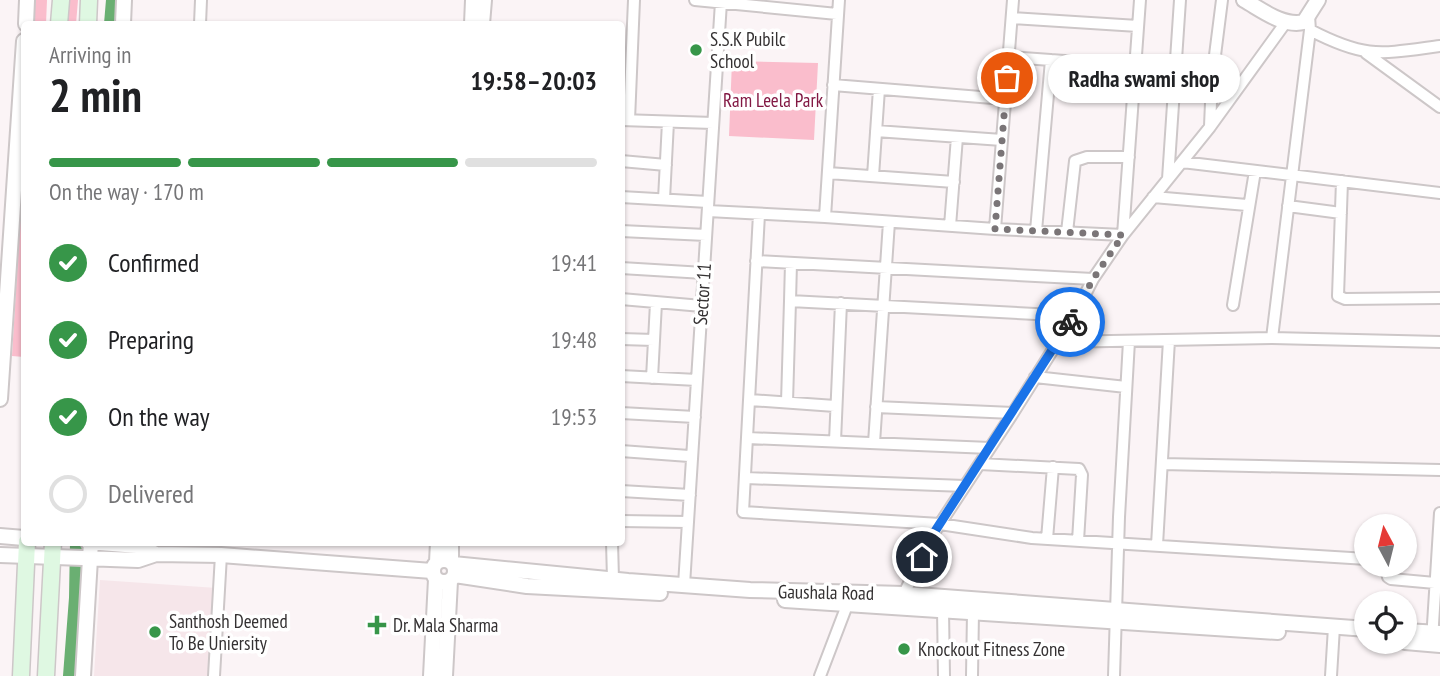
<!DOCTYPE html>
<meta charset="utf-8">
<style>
:root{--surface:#fff;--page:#f2f2f2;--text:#202124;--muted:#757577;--line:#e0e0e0;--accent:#379649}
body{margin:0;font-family:"PT Sans Narrow",sans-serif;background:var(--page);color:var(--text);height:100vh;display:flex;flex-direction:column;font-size:26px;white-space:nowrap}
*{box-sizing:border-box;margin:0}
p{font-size:23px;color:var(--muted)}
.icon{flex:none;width:38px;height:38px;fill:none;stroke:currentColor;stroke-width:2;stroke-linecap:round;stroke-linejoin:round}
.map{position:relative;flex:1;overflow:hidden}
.drawer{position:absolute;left:21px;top:21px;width:604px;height:525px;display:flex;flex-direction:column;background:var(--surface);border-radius:7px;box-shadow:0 2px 5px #0004}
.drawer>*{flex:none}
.needle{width:46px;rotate:353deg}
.fabs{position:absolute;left:1354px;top:514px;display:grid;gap:14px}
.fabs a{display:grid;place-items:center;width:63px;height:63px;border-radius:50%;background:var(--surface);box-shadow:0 2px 5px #0004;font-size:35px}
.pin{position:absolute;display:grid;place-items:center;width:60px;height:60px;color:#fff;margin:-30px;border:4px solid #fff;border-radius:50%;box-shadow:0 2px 7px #0007}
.courier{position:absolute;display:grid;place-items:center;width:70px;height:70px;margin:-35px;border:5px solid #1a73e8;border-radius:50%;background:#fff;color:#222;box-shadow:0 2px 9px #0007}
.bubble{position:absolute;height:49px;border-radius:24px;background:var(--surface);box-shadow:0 2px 5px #0004;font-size:23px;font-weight:800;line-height:49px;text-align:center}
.overview em{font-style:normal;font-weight:800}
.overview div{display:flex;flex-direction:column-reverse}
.overview{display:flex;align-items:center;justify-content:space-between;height:119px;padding:0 28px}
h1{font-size:46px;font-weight:800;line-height:52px}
.bar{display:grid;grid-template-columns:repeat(4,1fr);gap:10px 7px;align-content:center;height:84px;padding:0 28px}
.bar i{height:9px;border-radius:5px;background:var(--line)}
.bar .current{background:var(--accent)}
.bar p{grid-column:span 4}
ol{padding:0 28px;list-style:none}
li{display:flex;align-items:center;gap:21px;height:77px}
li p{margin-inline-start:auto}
li .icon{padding:7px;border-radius:50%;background:var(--accent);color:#fff;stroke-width:4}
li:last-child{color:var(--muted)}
li i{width:38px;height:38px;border:4px solid var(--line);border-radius:50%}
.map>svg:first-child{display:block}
</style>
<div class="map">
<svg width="1440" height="676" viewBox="0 0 1440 676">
<rect width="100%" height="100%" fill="#fbf4f6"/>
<path fill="#f6e6ea" d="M 100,580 L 217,588 L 211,676 L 94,676 Z"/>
<path fill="#fabdcc" d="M 34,0 L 47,0 L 46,24 L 32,24 Z
M 69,0 L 78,0 L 76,24 L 67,24 Z
M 732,61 L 818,63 L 814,140 L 729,136 Z
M 24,153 L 24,357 L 12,356 Z"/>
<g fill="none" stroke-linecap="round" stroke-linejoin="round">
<path stroke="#6aaf72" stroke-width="12" d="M 110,24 L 112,0
M 69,676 L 75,598 L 76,542"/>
<defs>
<path id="minor" d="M 695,0 L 837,14
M 839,0 L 825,217 L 995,229 L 1123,235 L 1140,0
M 1012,18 L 1138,26
M 200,24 L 201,0
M 1310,30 C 1366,59 1380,54 1440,46
M 1366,53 L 1440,107
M 1009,57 L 1135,66
M 833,85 L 1005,99
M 621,120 L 713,123
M 629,120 L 634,0
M 1210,126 L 1212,79 L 1222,0
M 876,131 L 1002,140
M 621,161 L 666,165
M 1182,162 L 1440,193
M 828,173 L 954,182
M 873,176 L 879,89
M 1168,179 L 1180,0
M 1342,181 L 1338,296 L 1345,299 L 1440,298
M 621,197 L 708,202
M 1153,197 L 1247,205
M 664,199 L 668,122
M 1288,206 L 1341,213
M 708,211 L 825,217
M 759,214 L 743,512 L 940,524 L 1032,538 L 1367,559
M 950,226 L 957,137
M 995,229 L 1013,0
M 621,231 L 706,235
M 1036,231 L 1051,60
M 1067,232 L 1075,161 L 1087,157 L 1129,157
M 756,261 L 1093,279
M 621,268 L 704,273
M 621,299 L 702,306
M 790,301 L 791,263
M 1233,305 L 1255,171
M 1272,338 L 1310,30 L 1309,16
M 621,339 L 654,340
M 1057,342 L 1272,338 L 1440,342
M 621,376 L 697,380
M 1035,377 L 1126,387
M 652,378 L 656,303
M 750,400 L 835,406
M 787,402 L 790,301 L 1074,316
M 876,407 L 1013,413
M 621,413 L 695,417
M 748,438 L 990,448
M 835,441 L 841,303
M 874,443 L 889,222
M 621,451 L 689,456
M 980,464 L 1079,469 L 1082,475 L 1078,541
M 1162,464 L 1440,470
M 746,478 L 965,486
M 621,491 L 690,495
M 621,521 L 688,522
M 1047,539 L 1053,467
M 612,542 L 613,579
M 1157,545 L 1169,340
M 1385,565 L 1388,577 L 1391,579 L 1435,583
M 684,585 L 721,2
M 902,598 L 930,539 L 1013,413 L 1074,316 L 1093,279 L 1123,235 L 1210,127 L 1286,22
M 943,610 L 944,676
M 1432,640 L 1440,513
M 214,676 L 221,555
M 820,676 L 849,600
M 972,676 L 973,612
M 1114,676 L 1119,517 L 1129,341
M 1331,676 L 1334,627"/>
<path id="tertiary" d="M 1244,0 C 1262,10 1283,27 1304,22 L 1318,0
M 26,24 L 27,0
M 123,24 L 124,0
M 472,24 L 473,0
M 482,24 L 484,0
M 0,399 L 24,41
M 0,536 L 24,538
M 88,542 L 138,546 L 156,554
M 0,555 L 138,560 L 156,554 L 221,555 L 432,571
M433 571a11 11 0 1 1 22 0a11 11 0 1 1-22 0Z
M 437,562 L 438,542
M 451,562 L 451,542
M 453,564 L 628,581 L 750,590 L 904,594 L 1367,629
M 455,575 L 527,586 L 660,593
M 785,600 L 1278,632
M 1405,631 L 1440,633
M 1405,642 L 1440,645
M 83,676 L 91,542
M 431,676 L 436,579
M 445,676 L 450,581"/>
<path id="secondary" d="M 59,24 L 61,0
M 88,24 L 89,0
M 21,676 L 27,542
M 46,676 L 53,542"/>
</defs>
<use href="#minor" stroke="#cdc7c8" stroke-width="14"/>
<use href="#tertiary" stroke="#cdc7c8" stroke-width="18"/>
<use href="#secondary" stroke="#cdc7c8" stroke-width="19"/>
<use href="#minor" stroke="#fff" stroke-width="10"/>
<use href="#tertiary" stroke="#fff" stroke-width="14"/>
<use href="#secondary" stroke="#dff8e2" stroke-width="16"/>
</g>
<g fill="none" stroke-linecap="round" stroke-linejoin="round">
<path stroke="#7a7577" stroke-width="7" stroke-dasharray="0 12.6" d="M 1007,78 L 995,229 L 1123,235 L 1093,279 L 1070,322"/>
<path stroke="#1a73e8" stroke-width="9" d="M 922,557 L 930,539 L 1070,322"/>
</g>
<g fill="#379649" stroke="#fff" stroke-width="2.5">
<circle cx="696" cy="50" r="7"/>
<path d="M373.5 614.5h7v7h7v7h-7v7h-7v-7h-7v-7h7z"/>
<circle cx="155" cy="632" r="7"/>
<circle cx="904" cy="649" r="7"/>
</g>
<g text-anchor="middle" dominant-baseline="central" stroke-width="7" stroke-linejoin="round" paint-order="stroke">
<g font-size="19" fill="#343132" stroke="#fff" text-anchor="start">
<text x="710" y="39">S.S.K Pubilc<tspan x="710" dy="22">School</tspan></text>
<text x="169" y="621">Santhosh Deemed<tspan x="169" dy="22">To Be Uniersity</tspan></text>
<text x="393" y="625">Dr. Mala Sharma</text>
<text x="918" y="649">Knockout Fitness Zone</text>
</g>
<g font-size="19" fill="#821843" stroke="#fff">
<text x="773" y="100">Ram Leela Park</text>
</g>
<g font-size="19" fill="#343132" stroke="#fff">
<text transform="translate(702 294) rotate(-86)">Sector 11</text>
<text transform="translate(826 592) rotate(1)">Gaushala Road</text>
</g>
</g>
</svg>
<div class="fabs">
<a><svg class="needle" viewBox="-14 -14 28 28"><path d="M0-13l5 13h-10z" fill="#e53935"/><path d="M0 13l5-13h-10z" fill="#757577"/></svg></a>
<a><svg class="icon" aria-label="locate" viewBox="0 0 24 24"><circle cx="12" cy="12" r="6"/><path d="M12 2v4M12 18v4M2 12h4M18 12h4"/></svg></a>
</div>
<div class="pin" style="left:1007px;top:78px;background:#ea580c"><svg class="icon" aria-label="bag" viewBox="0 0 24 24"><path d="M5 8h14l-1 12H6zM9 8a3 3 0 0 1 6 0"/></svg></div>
<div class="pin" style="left:922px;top:557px;background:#1f2937"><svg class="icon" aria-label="home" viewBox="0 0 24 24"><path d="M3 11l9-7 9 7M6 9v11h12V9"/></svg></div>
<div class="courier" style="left:1070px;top:322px"><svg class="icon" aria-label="bike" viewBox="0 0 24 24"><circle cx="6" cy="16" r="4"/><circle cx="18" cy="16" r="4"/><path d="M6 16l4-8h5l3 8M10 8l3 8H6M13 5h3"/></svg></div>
<div class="bubble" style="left:1048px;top:54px;width:192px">Radha swami shop</div>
<section class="drawer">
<div class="overview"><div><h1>2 min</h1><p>Arriving in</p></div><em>19:58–20:03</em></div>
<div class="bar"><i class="current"></i><i class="current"></i><i class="current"></i><i></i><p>On the way · 170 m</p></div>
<ol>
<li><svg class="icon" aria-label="check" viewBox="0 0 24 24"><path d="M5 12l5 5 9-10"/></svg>Confirmed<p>19:41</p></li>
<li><svg class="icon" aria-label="check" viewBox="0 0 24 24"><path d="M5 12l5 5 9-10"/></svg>Preparing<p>19:48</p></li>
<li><svg class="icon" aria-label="check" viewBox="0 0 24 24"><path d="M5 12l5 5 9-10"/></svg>On the way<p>19:53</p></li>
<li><i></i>Delivered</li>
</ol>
</section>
</div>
